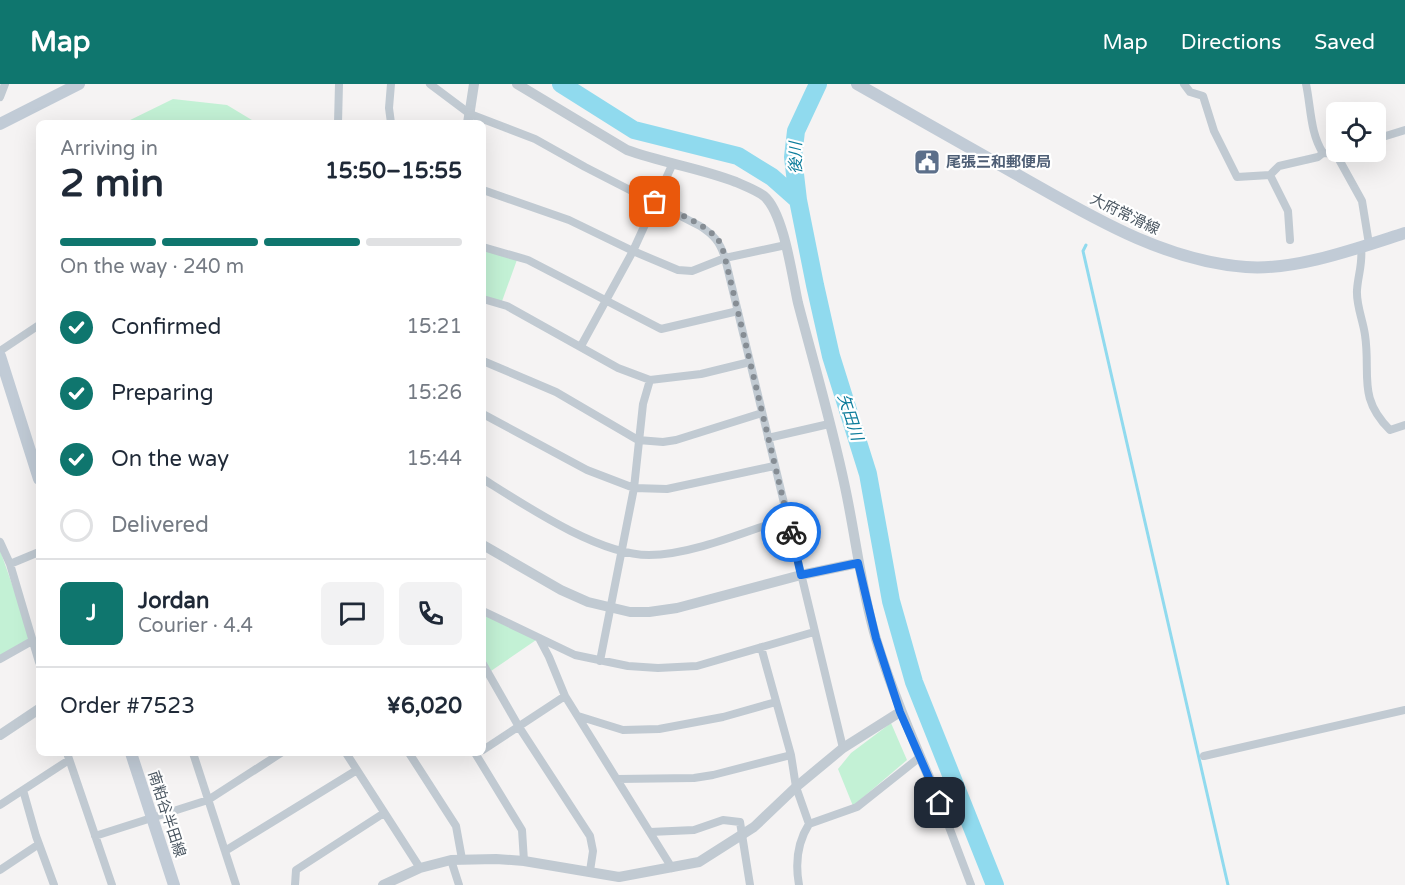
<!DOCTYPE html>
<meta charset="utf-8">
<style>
:root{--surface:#fff;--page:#f2f2f3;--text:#1f2937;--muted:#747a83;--line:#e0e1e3;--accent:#0f766e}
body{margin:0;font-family:"Varela Round","Noto Sans JP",sans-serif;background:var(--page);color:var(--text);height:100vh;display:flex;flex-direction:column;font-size:22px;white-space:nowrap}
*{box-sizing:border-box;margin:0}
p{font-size:20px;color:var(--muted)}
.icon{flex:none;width:33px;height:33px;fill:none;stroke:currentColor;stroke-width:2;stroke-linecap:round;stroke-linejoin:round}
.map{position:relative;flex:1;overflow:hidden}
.sheet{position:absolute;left:36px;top:36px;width:450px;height:636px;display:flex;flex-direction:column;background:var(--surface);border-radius:9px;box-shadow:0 6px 24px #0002}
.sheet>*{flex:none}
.buttons{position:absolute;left:1326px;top:18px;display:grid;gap:12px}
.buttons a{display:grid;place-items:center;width:60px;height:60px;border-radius:9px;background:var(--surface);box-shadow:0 6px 24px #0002;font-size:30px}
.pin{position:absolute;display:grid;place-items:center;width:51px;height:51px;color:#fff;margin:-26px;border-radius:12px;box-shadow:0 3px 9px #0006}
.courier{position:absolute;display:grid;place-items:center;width:60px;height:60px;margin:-30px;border:4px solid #1a73e8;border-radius:50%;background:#fff;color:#222;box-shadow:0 2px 8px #0007}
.overview em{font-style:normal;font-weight:800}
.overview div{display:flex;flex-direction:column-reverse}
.overview{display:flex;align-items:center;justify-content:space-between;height:102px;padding:0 24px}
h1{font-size:39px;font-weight:800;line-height:45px}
.bar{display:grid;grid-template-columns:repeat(4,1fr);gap:9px 6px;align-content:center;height:72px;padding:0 24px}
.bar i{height:8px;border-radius:4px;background:var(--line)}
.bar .on{background:var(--accent)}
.bar p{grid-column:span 4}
.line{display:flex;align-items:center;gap:15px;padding:0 24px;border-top:2px solid var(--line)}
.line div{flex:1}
.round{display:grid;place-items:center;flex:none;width:63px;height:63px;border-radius:9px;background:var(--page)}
ol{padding:0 24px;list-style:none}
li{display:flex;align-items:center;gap:18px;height:66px}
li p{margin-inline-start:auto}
li .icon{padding:6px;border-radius:50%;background:var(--accent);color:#fff;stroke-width:4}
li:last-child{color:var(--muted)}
li i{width:33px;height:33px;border:3px solid var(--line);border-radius:50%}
header{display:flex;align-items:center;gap:36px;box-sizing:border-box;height:84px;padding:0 30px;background:var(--accent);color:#fff}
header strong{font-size:28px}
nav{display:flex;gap:33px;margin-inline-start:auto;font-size:21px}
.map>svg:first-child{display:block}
</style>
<header>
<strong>Map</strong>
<nav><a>Map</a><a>Directions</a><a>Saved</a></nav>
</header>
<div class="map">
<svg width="1405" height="801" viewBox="0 0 1405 801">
<rect width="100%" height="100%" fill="#f5f3f3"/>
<path fill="#c3f1d5" d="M 173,15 L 227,21 L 257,39 L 124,39 Z
M 483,163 L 518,173 L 501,220 L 483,215 Z
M 0,466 L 32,557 L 0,575 Z
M 483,527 L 539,554 L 488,589 L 483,580 Z
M 891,639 L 907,676 L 853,722 L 838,685 L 851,669 Z"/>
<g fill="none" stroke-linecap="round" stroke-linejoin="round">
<path stroke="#90daee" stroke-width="3" d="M 1086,161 L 1083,167 L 1228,801"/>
<path stroke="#90daee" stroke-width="18" d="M 561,0 L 634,46 L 738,72 L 772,93 L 798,116
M 818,0 L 796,47 L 793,73 L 798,116 L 815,201 L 831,272 L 868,390 L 891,517 L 914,598 L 995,801"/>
<path stroke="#c1cad2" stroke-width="8" d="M 430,0 L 470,30 L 535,55 L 585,83 L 700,142 C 714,151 720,158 725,174 L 843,664
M 1184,0 L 1190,8 L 1203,12 L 1214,47 L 1237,93 L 1270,91 L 1288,127 L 1290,156
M 1306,0 C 1311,23 1310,49 1323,69 L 1336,70 L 1342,68
M 0,13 L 5,0
M 338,39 L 339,0
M 391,39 L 389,24 L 391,0
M 1376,55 L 1405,46
M 1336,70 L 1362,117 L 1369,160
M 1270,91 L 1279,82 L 1318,73 L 1323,69
M 483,106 L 569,136 L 633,167 L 678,186 L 692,187 L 725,174 L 786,161
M 483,163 L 528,176 L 661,245 L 738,227
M 1361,164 C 1363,179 1358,191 1357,206 C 1356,221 1363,236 1365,251 C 1371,291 1357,313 1390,346 L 1405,341
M 483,215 L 507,222 L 618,284 L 650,296 L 701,290 L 750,278
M 581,262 L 633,167 L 673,79
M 0,267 L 39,241
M 483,277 L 556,308 L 638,356 L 663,358 L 676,356 L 762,329
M 483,330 L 587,386 L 634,404 L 667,405 L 774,382
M 768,354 L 829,340
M 483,395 C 526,422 599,471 649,471 C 691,471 747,447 787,434
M 0,458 L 10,480 L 39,578
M 10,480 L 39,468
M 483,527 L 575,571 L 628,582 L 658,584 L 697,582 L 814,548
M 539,554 L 549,573 L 565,612 L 672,784
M 761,563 L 791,671 L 796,703 L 809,740 C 797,759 795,779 799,801
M 0,575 L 32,557
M 600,577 L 634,404 L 643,320 L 650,296
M 483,580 L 519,643 L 590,752 L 593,767 L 590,787
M 578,632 L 623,646 L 659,645 L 723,633 L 776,618
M 483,666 L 565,612
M 67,669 L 112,801
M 193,669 L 236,801
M 346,669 L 420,784
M 409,669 L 456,742 L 462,775
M 475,669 L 522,746 L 524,777
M 1204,672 L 1405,626
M 617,695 L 694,694 L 713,691 L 791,671
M 23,706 L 36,752 L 54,801
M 940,719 L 971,801
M 0,721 L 69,676
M 809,740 L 857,723 L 920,673
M 650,748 L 694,746 L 723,736 L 740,738 L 750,801
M 95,752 L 208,716 L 281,669
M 225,767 L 357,686
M 451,776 L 459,801
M 0,786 L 39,760
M 295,801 L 296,786 L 384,729"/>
<path stroke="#c1cad2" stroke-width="10" d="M 517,0 L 627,66 C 663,79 700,84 736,98 C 745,102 756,106 764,112 C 784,129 792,192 798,219 C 814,280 832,341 845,403 C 856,454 861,505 876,555 C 893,611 917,665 940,719
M 468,39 L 474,0
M 483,461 L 561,506 L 588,518 L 630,528 L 649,528 L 677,524 L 801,491 L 858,479
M 0,651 L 39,625
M 383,801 L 420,784 L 451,776 L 496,775 L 524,777 L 619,793 L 699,778 L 754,743 L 796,703 L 843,664 L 900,628"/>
<path stroke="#c1cbd6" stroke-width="12" d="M 857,0 C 910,30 963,60 1016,90 C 1087,130 1162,177 1246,183 C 1295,187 1358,164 1405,149
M 0,40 L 79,0
M 0,272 L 39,395
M 131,669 L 174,801"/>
</g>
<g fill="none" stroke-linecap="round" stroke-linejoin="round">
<path stroke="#868d94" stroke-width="6" stroke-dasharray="0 10.8" d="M 655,118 C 674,128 699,137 715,152 C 721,158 723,166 725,174 L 791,448"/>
<path stroke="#1a73e8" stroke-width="8" d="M 791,448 L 801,491 L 858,479 L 876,554 L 900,628 L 940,719"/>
</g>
<defs>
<symbol id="civic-square" viewBox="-11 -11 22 22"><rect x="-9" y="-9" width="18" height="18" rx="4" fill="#5c6f8a" stroke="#fff"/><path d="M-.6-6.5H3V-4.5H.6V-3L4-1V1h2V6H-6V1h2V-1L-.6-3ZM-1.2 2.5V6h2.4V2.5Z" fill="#fff"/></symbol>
</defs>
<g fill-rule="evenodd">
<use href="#civic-square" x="912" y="63" width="30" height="30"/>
</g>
<g text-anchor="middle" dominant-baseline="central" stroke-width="4.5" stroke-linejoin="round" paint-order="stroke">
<g font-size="15" font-weight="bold" fill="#4e5e75" stroke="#fff" text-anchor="start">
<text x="946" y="78">尾張三和郵便局</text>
</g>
<g font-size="15" fill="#4a5661" stroke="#fff">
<text transform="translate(1125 130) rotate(26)">大府常滑線</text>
<text transform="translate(167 730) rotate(72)">南粕谷半田線</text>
</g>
<g font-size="16" font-style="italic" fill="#0c7c9b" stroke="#fff">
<text transform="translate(796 74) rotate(-90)">後川</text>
<text transform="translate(850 333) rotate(72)">矢田川</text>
</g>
</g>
</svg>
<div class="buttons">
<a><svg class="icon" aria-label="locate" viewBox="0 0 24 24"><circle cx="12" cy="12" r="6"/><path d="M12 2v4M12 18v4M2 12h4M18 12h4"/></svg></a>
</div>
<div class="pin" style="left:655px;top:118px;background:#ea580c"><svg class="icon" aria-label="bag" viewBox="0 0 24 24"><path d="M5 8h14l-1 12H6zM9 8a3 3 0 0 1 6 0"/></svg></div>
<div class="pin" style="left:940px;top:719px;background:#1f2937"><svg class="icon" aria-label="home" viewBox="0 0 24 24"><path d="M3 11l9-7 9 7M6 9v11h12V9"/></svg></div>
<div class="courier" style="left:791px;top:448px"><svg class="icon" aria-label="bike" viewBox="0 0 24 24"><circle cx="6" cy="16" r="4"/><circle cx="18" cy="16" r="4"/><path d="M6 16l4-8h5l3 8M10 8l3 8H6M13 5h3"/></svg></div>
<section class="sheet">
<div class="overview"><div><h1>2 min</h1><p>Arriving in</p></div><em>15:50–15:55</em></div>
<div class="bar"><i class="on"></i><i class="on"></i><i class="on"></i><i></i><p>On the way · 240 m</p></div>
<ol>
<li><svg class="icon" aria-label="check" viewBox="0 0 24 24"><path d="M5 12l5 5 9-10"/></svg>Confirmed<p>15:21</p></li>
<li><svg class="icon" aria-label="check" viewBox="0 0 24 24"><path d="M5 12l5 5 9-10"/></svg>Preparing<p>15:26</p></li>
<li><svg class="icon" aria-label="check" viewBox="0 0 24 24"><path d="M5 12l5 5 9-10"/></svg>On the way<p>15:44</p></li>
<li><i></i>Delivered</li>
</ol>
<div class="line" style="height:108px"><b class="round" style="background:var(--accent);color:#fff">J</b><div><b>Jordan</b><p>Courier · 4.4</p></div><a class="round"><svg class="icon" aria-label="chat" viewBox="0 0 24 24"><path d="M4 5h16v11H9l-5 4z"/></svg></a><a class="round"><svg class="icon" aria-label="phone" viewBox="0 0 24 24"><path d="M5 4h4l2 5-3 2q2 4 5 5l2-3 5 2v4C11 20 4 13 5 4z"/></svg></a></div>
<div class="line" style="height:78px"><div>Order #7523</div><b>¥6,020</b></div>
</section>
</div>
